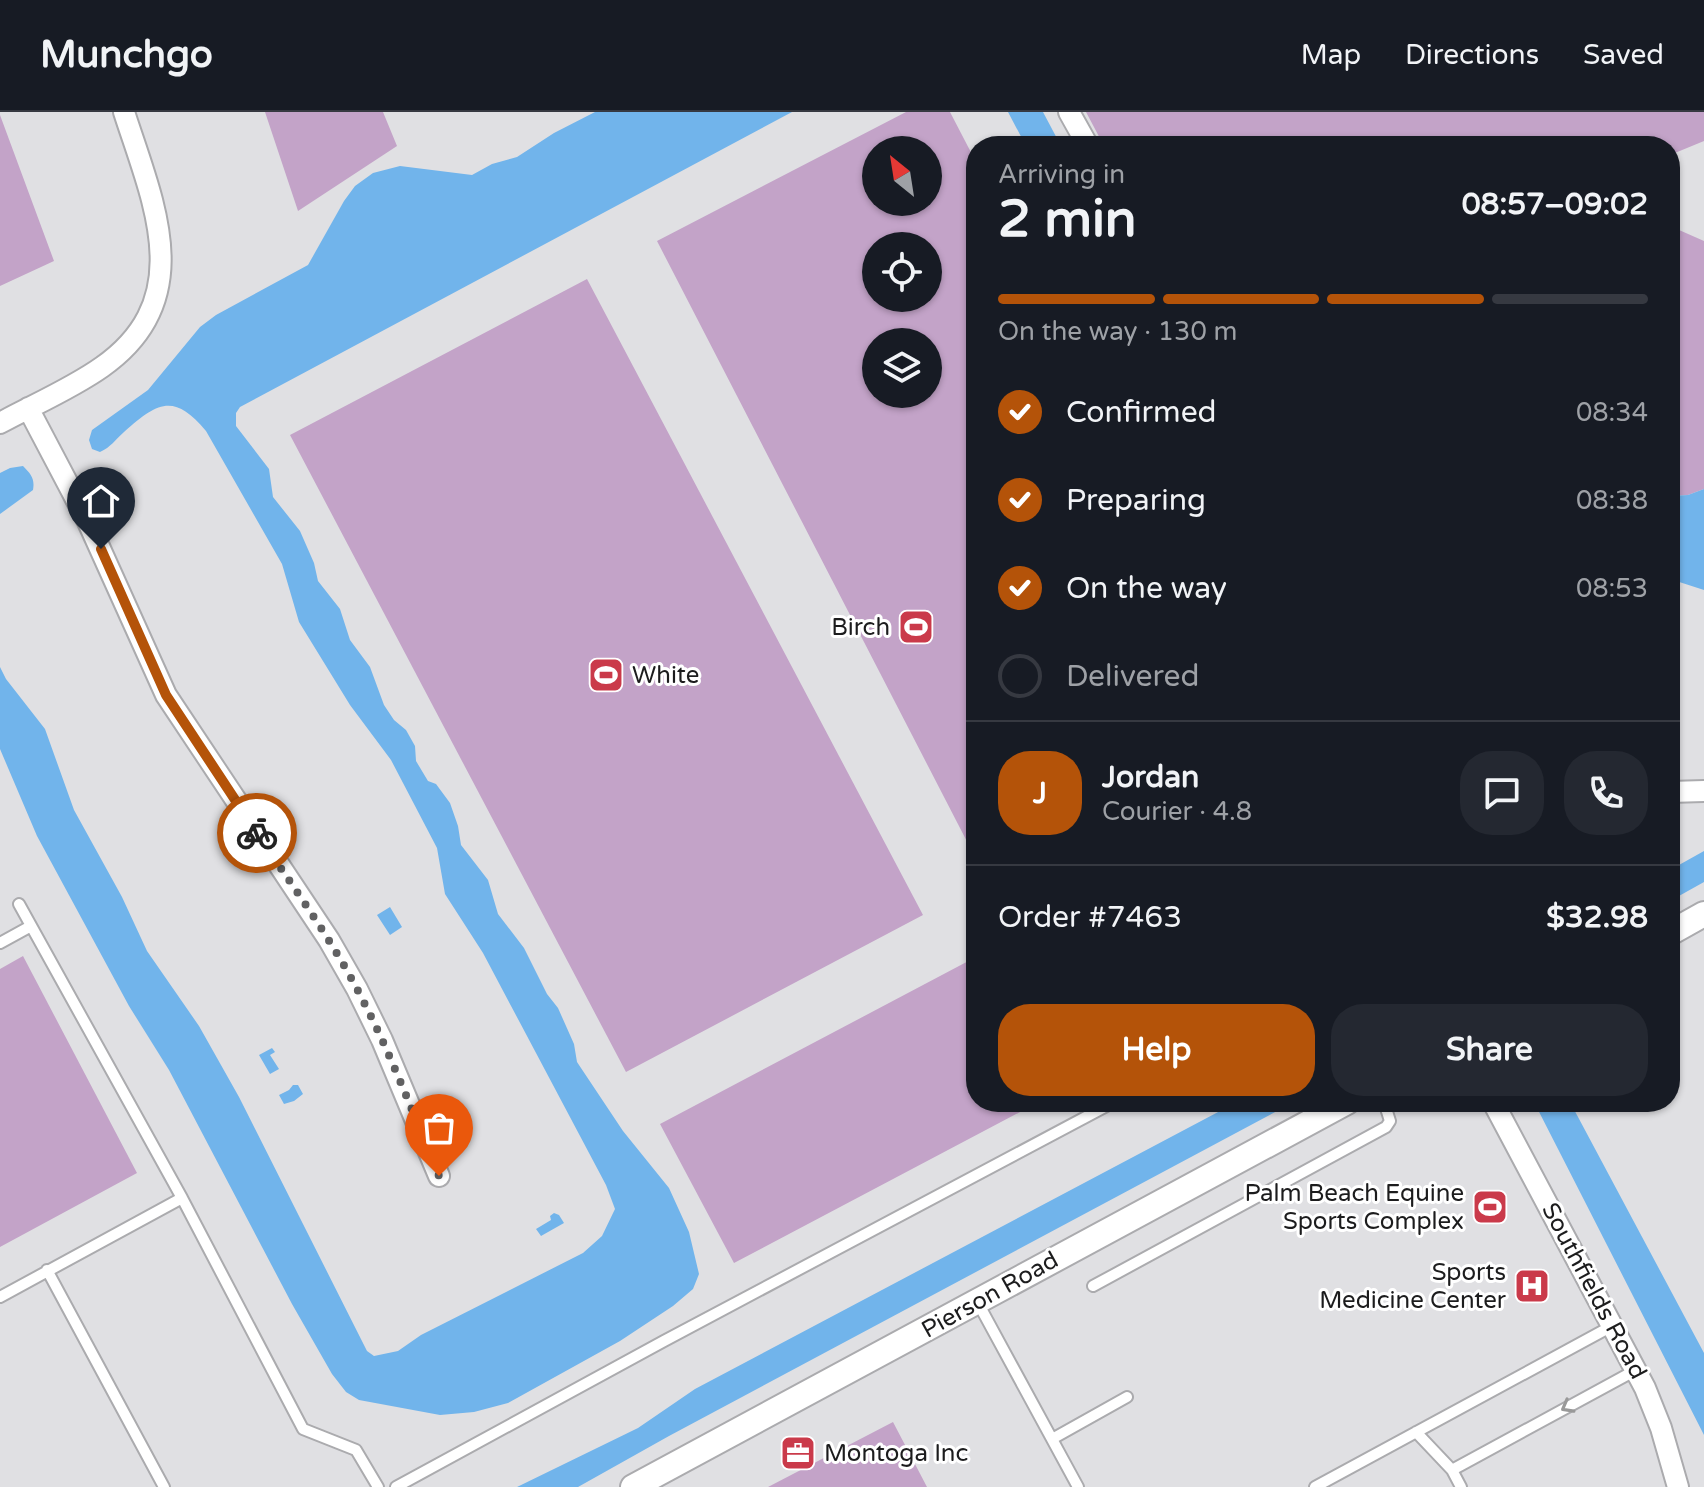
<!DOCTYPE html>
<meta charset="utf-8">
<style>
:root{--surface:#171b24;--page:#242831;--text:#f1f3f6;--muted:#9ea1a6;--line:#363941;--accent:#b45309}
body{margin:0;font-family:"Varela Round",sans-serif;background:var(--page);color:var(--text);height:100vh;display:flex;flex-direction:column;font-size:30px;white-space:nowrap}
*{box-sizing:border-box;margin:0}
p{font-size:26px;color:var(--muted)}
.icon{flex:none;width:44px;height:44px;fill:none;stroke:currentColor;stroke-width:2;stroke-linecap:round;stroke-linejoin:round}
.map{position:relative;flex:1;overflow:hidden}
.side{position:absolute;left:966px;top:24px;width:714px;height:976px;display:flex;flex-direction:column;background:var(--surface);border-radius:32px;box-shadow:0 2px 6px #0004}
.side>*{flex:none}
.needle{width:52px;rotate:330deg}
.controls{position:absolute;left:862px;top:24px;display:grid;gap:16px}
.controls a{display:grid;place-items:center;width:80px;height:80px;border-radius:50%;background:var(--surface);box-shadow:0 2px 6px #0004;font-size:40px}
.pin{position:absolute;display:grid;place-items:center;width:68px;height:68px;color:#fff;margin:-82px -34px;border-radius:50% 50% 50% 0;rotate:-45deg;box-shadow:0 0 8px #0007}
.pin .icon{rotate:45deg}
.courier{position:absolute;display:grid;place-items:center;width:80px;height:80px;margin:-40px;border:6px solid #b45309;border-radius:50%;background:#fff;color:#222;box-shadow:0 2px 10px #0007}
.headline em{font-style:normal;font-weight:800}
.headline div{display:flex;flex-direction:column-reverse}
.headline{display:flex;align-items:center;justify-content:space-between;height:136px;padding:0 32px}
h1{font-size:52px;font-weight:800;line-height:60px}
.bar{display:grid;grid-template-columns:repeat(4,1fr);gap:12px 8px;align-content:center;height:96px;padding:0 32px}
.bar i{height:10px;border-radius:6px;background:var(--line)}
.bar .selected{background:var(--accent)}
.bar p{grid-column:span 4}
.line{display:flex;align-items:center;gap:20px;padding:0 32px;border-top:2px solid var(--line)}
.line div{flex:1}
.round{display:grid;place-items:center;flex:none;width:84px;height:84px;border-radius:32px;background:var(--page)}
ol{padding:0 32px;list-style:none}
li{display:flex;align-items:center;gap:24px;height:88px}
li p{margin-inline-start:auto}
li .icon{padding:8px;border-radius:50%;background:var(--accent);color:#fff;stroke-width:4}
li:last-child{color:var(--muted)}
li i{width:44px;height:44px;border:4px solid var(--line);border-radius:50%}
.button{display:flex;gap:16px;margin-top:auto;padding:16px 32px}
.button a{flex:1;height:92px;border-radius:32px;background:var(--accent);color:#fff;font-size:32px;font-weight:800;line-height:92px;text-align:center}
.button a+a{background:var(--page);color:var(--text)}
header{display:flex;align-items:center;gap:48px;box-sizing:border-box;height:112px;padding:0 40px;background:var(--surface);border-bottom:2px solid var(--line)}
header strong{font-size:38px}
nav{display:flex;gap:44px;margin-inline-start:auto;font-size:28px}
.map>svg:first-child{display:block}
</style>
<header>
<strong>Munchgo</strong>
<nav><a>Map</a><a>Directions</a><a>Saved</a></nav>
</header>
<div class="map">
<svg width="1704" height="1375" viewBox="0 0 1704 1375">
<rect width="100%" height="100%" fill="#e0e0e3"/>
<path fill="#c3a3c8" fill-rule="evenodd" d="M 265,0 L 383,0 L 397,34 L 298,99 Z
M 906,0 L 950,0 L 976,50 L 976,747 L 657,129 ZM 876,38 L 928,38 L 928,90 L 876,90 ZM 876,134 L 928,134 L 928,186 L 876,186 ZM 928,230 L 928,282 L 876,282 L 876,230 Z
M 1086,0 L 1704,0 L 1704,29 L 1670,43 L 1670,34 L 1104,34 Z
M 0,3 L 54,149 L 0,174 Z
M 1670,114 L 1704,129 L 1704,377 L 1688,383 L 1670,384 Z
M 587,167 L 923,803 L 626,960 L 290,323 Z
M 23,844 L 137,1061 L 0,1135 L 0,857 Z
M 976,845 L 976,990 L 1039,990 L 734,1151 L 660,1012 Z
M 893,1310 L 927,1375 L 768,1375 Z"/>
<path fill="#71b4eb" d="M 595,0 L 792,0 L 240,295 L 236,301 L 236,314 L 269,357 L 273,385 L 300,419 L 314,451 L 318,469 L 340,497 L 350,528 L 370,555 L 384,593 L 394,608 L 406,618 L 415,634 L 416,649 L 428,669 L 436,672 L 450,691 L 458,714 L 461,733 L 488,768 L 498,802 L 524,836 L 547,882 L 558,896 L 574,932 L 577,950 L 623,1019 L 669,1076 L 689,1120 L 699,1162 L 693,1177 L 673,1194 L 620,1229 L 508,1291 L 474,1300 L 440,1303 L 359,1288 L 346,1280 L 332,1262 L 292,1192 L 169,958 L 129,894 L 37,724 L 0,637 L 0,555 L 6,567 L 45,617 L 74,698 L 122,785 L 147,839 L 199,914 L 239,985 L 367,1239 L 374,1244 L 398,1239 L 421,1223 L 583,1141 L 602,1124 L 615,1097 L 606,1073 L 483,841 L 445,782 L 437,736 L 391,648 L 350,593 L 299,510 L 282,452 L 206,319 C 174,281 158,290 124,320 C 115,328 111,335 100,340 L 92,337 L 89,328 L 92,318 L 148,278 L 200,215 L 216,203 L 308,153 L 344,89 L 355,74 L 373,61 L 400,54 L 472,63 L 492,52 L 517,45 L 554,21 Z
M 1008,0 L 1043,0 L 1061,34 L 1026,34 Z
M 23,354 C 31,362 35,367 33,378 L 0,402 L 0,361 L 10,356 Z
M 1704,377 L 1704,478 L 1670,467 L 1670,384 L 1688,383 Z
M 1704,739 L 1704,770 L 1670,789 L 1670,758 Z
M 390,795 L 402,815 L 390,823 L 377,803 Z
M 272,936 L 275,940 L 270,943 L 279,957 L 270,962 L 259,943 Z
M 293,973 L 298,973 L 303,982 L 294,989 L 284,992 L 279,983 L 289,978 Z
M 1237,990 L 1294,990 L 669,1324 L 578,1375 L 517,1375 L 638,1316 L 695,1277 Z
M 1534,990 L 1570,990 L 1704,1241 L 1704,1323 Z
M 554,1101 L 559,1103 L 564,1111 L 541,1124 L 536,1117 L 551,1108 L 550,1104 Z"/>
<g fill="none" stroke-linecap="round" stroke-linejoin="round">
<defs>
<path id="service" d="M 19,792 L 182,1086 L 303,1317 L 356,1338 L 378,1375
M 0,831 L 31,814
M 47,1158 L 164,1375
M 1093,1174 L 1386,1015 L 1390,1009 L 1384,990
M 0,1185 L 182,1086
M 978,1191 L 1078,1375
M 1416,1320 L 1452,1358
M 1052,1327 L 1127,1285
M 396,1375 L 664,1229 L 1114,990
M 1315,1375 L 1612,1214
M 1461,1375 L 1452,1358 L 1636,1258"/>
<path id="minor" d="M 1069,0 L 1088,34
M 28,296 L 88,410 L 166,583 L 329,828 L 357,877 L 382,928 L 439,1064
M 0,311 C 33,293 71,277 102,255 C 199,187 153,90 124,0
M 1670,680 L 1704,679
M 1493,990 L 1645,1276 L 1661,1316 L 1678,1375"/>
<path id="tertiary" d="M 1670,821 L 1704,802
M 633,1375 L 1347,990"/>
</defs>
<use href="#service" stroke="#ababae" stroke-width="14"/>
<use href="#minor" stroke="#ababae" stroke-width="24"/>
<use href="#tertiary" stroke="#ababae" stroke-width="28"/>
<use href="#service" stroke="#fff" stroke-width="10"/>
<use href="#minor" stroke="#fff" stroke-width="20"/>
<use href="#tertiary" stroke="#fff" stroke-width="24"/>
</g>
<defs><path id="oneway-chevron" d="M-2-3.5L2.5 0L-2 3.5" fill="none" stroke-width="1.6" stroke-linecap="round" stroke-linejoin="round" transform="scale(2)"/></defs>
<use stroke="#999" href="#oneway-chevron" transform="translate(1567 1295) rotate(151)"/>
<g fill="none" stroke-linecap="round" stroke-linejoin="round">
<path stroke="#616162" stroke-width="8" stroke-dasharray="0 14.4" d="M 257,721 C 291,772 328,822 357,877 C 389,937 413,1001 439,1064"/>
<path stroke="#b45309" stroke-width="10" d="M 101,437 L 166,583 L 257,721"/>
</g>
<defs>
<symbol id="stadium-square" viewBox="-11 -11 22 22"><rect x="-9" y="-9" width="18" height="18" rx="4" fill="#ca3a4a" stroke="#fff"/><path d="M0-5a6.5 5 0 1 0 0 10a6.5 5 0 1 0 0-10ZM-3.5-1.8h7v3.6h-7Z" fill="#fff"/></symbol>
<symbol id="hospital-square" viewBox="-11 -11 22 22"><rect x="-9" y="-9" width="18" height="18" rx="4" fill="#ca3a4a" stroke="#fff"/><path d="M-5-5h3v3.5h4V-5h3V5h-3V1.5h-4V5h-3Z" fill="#fff"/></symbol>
<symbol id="office-square" viewBox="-11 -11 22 22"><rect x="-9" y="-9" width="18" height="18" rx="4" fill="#ca3a4a" stroke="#fff"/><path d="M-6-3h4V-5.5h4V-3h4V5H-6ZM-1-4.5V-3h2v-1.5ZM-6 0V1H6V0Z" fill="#fff"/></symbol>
</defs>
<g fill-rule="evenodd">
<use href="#stadium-square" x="896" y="495" width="40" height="40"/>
<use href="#stadium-square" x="586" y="543" width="40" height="40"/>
<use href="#stadium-square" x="1470" y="1075" width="40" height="40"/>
<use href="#hospital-square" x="1512" y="1154" width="40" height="40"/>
<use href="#office-square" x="778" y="1321" width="40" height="40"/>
</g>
<g text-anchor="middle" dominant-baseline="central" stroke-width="6" stroke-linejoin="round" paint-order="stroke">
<g font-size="24" fill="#1c1c1d" stroke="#fff" text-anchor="end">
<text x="890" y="515">Birch</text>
<text x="632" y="563" text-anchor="start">White</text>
<text x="1464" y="1081">Palm Beach Equine<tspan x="1464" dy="28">Sports Complex</tspan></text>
<text x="1506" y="1160">Sports<tspan x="1506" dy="28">Medicine Center</tspan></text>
<text x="824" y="1341" text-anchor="start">Montoga Inc</text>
</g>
<g font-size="24" fill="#1c1c1d" stroke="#fff">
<text transform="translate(1594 1179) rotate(62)">Southfields Road</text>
<text transform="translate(990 1183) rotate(-29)">Pierson Road</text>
</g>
</g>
</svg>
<div class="controls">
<a><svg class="needle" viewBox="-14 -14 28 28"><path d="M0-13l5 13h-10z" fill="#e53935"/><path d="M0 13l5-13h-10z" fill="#9ea1a6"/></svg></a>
<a><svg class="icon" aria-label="locate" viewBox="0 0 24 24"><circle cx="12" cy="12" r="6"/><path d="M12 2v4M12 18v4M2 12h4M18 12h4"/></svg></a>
<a><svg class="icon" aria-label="layers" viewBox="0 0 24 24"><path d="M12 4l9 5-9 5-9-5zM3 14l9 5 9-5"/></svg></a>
</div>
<div class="pin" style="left:439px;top:1064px;background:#ea580c"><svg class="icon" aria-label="bag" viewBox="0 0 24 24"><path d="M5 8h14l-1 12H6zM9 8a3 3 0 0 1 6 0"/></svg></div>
<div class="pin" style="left:101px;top:437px;background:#1f2937"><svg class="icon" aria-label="home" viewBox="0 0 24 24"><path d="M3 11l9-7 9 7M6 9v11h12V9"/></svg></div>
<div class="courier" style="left:257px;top:721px"><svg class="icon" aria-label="bike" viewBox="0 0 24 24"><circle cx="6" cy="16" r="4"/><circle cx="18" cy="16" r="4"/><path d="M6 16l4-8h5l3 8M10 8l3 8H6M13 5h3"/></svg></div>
<section class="side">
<div class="headline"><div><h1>2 min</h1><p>Arriving in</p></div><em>08:57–09:02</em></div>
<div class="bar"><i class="selected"></i><i class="selected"></i><i class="selected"></i><i></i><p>On the way · 130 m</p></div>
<ol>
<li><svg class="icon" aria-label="check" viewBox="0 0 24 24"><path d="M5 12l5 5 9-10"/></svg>Confirmed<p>08:34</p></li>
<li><svg class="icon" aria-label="check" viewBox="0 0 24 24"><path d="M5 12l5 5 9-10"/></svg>Preparing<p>08:38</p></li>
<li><svg class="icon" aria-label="check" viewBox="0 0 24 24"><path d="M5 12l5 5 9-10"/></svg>On the way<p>08:53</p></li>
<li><i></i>Delivered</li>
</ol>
<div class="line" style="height:144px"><b class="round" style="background:var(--accent);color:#fff">J</b><div><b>Jordan</b><p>Courier · 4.8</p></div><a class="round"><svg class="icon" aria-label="chat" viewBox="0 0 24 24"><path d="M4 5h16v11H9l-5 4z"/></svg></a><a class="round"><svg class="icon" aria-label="phone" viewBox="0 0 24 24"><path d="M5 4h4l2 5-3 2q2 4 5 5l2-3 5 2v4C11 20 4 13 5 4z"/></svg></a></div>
<div class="line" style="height:104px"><div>Order #7463</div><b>$32.98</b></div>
<div class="button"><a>Help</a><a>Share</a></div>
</section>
</div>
